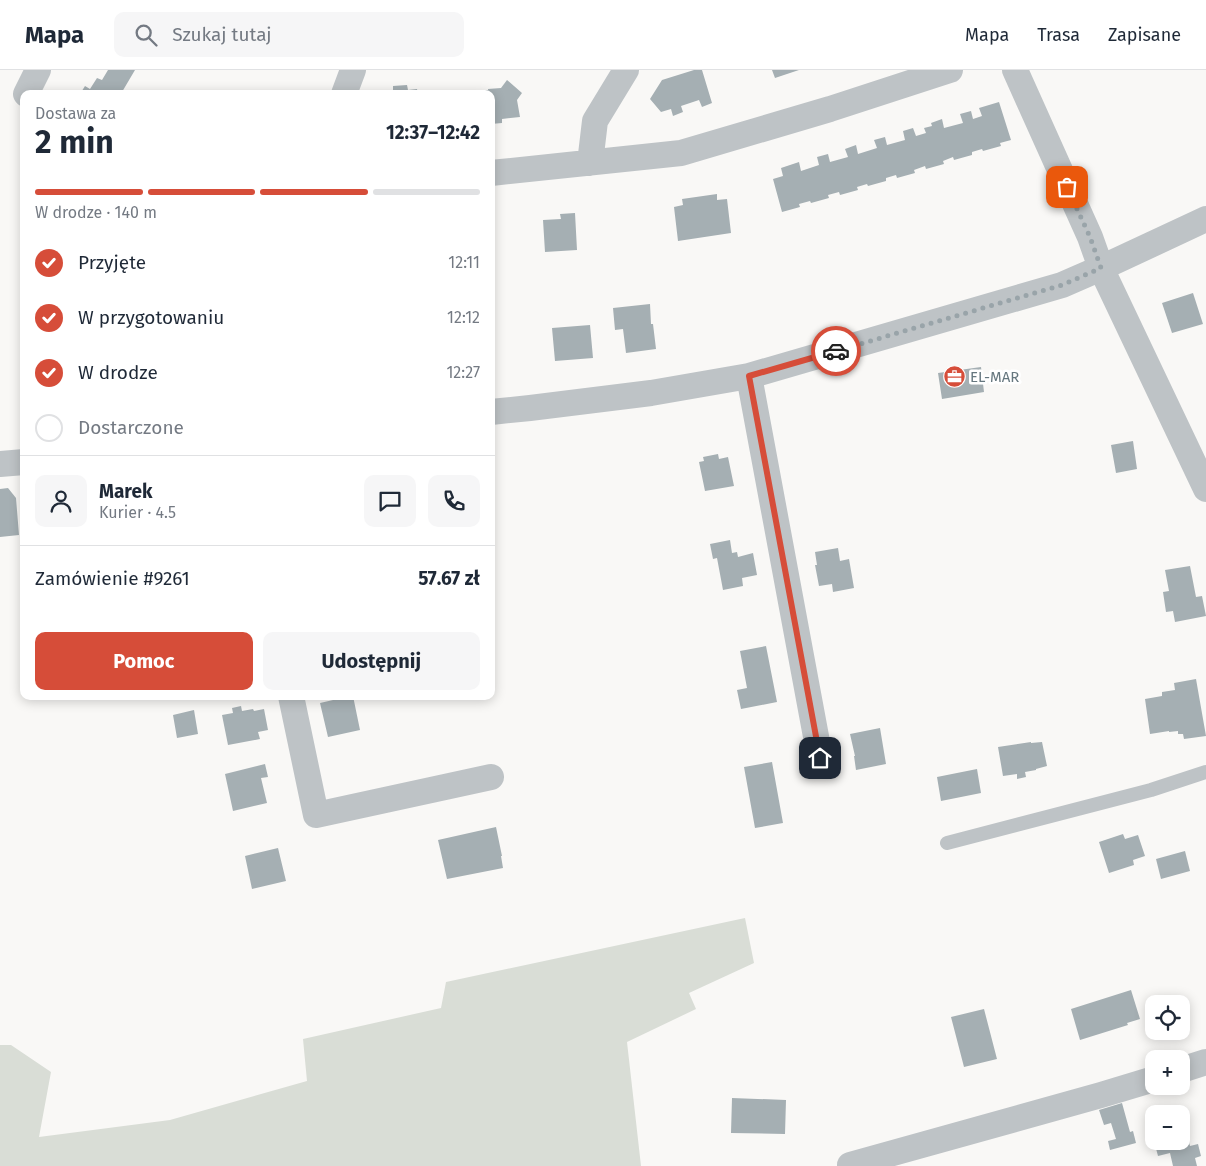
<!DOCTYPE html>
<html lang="pl">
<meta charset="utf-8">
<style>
:root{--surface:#fff;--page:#f6f6f7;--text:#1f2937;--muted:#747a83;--line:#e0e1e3;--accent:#d64d39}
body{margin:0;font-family:"Fira Sans",sans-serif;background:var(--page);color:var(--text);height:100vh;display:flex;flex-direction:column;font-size:19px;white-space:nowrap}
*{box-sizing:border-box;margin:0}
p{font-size:16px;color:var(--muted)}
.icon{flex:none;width:28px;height:28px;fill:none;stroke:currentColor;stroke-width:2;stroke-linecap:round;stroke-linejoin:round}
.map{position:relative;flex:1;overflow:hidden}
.sheet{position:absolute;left:20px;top:20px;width:475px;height:610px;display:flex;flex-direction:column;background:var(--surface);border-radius:10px;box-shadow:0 2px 12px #0003}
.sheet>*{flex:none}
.controls{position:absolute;left:1145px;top:925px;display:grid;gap:10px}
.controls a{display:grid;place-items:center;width:45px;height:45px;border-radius:10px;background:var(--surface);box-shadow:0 2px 12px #0003;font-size:25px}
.pin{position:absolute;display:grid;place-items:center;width:42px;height:42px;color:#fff;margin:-21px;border-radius:10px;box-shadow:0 2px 8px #0006}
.courier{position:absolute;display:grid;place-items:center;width:50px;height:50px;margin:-25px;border:4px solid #d64d39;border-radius:50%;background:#fff;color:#222;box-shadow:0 1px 6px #0007}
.head em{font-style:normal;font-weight:700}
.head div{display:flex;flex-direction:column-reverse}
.head{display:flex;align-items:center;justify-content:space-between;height:85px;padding:0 15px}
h1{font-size:32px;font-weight:700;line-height:38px}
.bar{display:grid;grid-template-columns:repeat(4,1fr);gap:8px 5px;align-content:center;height:60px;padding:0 15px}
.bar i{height:6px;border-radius:4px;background:var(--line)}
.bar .on{background:var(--accent)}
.bar p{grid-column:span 4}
.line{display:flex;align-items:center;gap:12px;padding:0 15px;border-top:1px solid var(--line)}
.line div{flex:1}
.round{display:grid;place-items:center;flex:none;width:52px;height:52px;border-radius:10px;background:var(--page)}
ol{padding:0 15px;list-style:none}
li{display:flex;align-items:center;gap:15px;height:55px}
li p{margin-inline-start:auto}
li .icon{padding:5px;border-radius:50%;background:var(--accent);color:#fff;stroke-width:4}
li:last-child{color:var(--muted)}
li i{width:28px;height:28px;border:2px solid var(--line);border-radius:50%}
.action{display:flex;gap:10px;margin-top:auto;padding:10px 15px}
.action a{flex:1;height:58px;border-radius:10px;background:var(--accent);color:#fff;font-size:20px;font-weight:700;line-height:58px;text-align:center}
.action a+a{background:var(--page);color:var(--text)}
header{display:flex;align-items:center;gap:30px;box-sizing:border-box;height:70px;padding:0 25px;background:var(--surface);border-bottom:1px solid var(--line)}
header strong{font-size:24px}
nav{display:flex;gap:28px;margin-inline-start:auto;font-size:18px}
.search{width:350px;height:45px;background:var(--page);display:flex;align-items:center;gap:12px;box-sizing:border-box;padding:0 18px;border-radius:10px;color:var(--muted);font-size:19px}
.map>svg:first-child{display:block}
</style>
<header>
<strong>Mapa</strong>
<div class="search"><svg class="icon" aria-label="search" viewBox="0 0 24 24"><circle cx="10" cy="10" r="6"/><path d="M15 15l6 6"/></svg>Szukaj tutaj</div>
<nav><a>Mapa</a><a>Trasa</a><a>Zapisane</a></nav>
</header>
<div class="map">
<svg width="1206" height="1096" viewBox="0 0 1206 1096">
<rect width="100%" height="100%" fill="#f9f8f6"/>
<path fill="#d9ddd6" d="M 745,848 L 754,893 L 689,923 L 696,939 L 627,972 L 641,1096 L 0,1096 L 0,975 L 11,975 L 51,1002 L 39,1067 L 170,1050 L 307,1011 L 303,969 L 441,938 L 446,912 Z"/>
<path fill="#a5afb3" d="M 108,0 L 135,0 L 122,22 L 124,24 L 80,24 L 85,16 L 90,19 L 97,8 L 102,10 Z
M 694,0 L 702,0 L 712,33 L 702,37 L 699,30 L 681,36 L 683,42 L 673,46 L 671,39 L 661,42 L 650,29 L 662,10 Z
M 772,0 L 799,0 L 775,8 Z
M 507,10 L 522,23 L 517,30 L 520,47 L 502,49 L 502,53 L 491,54 L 491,24 L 478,24 L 478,21 L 488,20 L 488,19 L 501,18 Z
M 407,15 L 408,20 L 417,19 L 418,24 L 393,24 L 393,16 Z
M 999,32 L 1011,70 L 1000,73 L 1001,76 L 983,81 L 982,79 L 972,82 L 972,85 L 954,90 L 953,87 L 943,91 L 944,94 L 926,99 L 925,96 L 914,100 L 915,103 L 897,108 L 896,105 L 886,108 L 886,111 L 868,116 L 867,114 L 857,117 L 858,120 L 840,125 L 839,122 L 828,125 L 829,128 L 811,133 L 810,131 L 799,134 L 800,137 L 782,142 L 773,109 L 783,106 L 781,98 L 799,92 L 801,101 L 819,95 L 817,87 L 828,84 L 830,92 L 848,87 L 845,79 L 856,75 L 858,84 L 877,78 L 874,70 L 885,67 L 887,75 L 905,70 L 903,61 L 913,58 L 916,66 L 926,63 L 924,58 L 932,56 L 931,53 L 942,49 L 944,58 L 963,53 L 960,44 L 971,41 L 973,49 L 982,46 L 979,38 Z
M 717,124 L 717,130 L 727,129 L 731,163 L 678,171 L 674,137 L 683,135 L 682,129 Z
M 575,143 L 577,180 L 545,182 L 543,150 L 561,149 L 560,144 Z
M 1193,223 L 1203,254 L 1172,263 L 1162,233 Z
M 650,234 L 651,254 L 653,254 L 656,279 L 626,283 L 623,259 L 615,260 L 613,238 Z
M 590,255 L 593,288 L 555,291 L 552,258 Z
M 981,297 L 984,322 L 942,329 L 938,303 Z
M 1133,371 L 1137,399 L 1116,403 L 1111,375 Z
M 718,384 L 719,389 L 728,387 L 734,416 L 705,421 L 699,392 L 704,391 L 703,387 Z
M 8,418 L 16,428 L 19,465 L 0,467 L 0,419 Z
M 730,470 L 732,483 L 737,482 L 738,487 L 753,483 L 757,505 L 742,508 L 743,516 L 723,520 L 717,488 L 713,489 L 710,474 Z
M 838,478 L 840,491 L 849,489 L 854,518 L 833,522 L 832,514 L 819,516 L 815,495 L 817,495 L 815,482 Z
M 1190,496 L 1196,527 L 1202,526 L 1206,546 L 1175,552 L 1173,541 L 1166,542 L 1163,522 L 1169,521 L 1165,500 Z
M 766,576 L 777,632 L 741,639 L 737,620 L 747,618 L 740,581 Z
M 1196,609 L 1206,666 L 1184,669 L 1183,664 L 1178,664 L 1178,661 L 1169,662 L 1169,661 L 1150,664 L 1145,629 L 1162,626 L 1162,622 L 1175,620 L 1174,613 Z
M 332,626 L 353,626 L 360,660 L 328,667 L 320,633 L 333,630 Z
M 241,636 L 242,641 L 253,639 L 254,641 L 264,639 L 268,660 L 258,662 L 260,669 L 228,675 L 222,645 L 233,643 L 232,638 Z
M 194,640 L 198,664 L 177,668 L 173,645 Z
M 880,658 L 886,694 L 856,700 L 854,686 L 855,686 L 850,664 Z
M 1031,672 L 1031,673 L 1042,672 L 1047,696 L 1036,699 L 1036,700 L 1025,702 L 1026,707 L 1017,709 L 1017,704 L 1003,706 L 998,677 Z
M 772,692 L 783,753 L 755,758 L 744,697 Z
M 265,694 L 268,707 L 261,708 L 267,733 L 233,741 L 225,704 Z
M 977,699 L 981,723 L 941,731 L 937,707 Z
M 496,757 L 502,786 L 501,786 L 503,798 L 447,809 L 438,770 Z
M 1123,764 L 1125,769 L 1138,765 L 1145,786 L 1133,790 L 1134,795 L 1109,803 L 1099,772 Z
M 278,778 L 286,811 L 252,819 L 245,786 Z
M 1185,781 L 1190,801 L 1161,809 L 1156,789 Z
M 1131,920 L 1140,949 L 1127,953 L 1128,955 L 1080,970 L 1071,939 Z
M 984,939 L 997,989 L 964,997 L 951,947 Z
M 732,1028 L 786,1030 L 785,1064 L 731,1063 Z
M 1122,1033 L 1130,1062 L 1133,1061 L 1136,1073 L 1110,1080 L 1108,1071 L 1116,1069 L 1111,1053 L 1104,1055 L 1099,1040 Z
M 1181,1048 L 1183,1048 L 1190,1076 L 1198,1074 L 1201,1086 L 1195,1088 L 1197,1096 L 1173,1096 L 1170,1083 L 1158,1086 L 1154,1071 L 1181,1071 Z"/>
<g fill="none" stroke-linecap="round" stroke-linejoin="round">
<path stroke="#bec3c6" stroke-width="14" d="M 947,773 L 1151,720 L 1206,702"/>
<path stroke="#bec3c6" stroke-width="26" d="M 1015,0 L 1090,167 L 1101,198 L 1206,419
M 26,24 L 38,0
M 344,24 L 353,0
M 590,93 L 595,51 L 626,0
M 491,103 L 681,83 L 830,39 L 950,0
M 749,306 L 820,688
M 491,342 L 530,338 L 651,323 L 749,306 L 1062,215 L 1101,198 L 1206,149
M 0,394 L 24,392
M 291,626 L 316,745 L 491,707
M 1181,1000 L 1206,992
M 850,1095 L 1101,1025 L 1154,1009"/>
</g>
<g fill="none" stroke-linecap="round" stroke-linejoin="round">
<path stroke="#99a4a9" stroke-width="5" stroke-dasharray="0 9" d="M 836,281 L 1062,215 L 1101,198 L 1090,167 L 1067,117"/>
<path stroke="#d64d39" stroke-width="6" d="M 820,688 L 749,306 L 836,281"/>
</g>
<defs>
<symbol id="office-disc" viewBox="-11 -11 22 22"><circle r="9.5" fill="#d64d39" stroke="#fff"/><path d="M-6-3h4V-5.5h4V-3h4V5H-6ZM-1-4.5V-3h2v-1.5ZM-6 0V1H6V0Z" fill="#fff"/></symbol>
</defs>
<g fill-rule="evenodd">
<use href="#office-disc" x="942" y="294" width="25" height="25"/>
</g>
<g text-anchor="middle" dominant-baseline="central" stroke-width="5" stroke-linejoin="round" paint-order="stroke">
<g font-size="15" fill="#66777f" stroke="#fff" text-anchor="start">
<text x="970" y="307">EL-MAR</text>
</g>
</g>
</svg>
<div class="controls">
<a><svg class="icon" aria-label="locate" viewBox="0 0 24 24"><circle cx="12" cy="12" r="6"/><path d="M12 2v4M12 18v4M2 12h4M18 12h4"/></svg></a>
<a>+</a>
<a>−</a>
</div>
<div class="pin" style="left:1067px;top:117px;background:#ea580c"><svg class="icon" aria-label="bag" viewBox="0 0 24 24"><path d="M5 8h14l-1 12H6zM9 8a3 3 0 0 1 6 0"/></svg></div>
<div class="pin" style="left:820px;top:688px;background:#1f2937"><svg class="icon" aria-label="home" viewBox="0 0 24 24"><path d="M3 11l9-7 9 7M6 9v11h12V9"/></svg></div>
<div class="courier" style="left:836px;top:281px"><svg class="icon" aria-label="car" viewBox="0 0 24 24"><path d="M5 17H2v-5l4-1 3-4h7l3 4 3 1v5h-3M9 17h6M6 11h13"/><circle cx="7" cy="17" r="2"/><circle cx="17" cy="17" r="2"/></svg></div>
<section class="sheet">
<div class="head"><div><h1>2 min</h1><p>Dostawa za</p></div><em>12:37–12:42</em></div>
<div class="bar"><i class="on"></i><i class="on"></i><i class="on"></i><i></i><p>W drodze · 140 m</p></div>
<ol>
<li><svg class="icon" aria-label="check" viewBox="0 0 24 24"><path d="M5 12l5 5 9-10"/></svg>Przyjęte<p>12:11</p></li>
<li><svg class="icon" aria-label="check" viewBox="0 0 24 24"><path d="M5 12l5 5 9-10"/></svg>W przygotowaniu<p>12:12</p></li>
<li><svg class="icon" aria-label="check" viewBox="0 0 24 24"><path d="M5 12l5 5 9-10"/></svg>W drodze<p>12:27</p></li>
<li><i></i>Dostarczone</li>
</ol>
<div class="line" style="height:90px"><a class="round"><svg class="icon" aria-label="person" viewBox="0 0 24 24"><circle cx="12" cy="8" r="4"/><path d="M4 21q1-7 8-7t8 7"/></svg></a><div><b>Marek</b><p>Kurier · 4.5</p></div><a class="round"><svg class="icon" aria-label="chat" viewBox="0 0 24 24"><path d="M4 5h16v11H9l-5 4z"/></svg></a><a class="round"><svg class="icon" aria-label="phone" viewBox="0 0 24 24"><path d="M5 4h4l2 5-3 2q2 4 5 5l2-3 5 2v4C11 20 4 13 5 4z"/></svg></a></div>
<div class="line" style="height:65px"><div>Zamówienie #9261</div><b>57.67 zł</b></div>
<div class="action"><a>Pomoc</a><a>Udostępnij</a></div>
</section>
</div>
